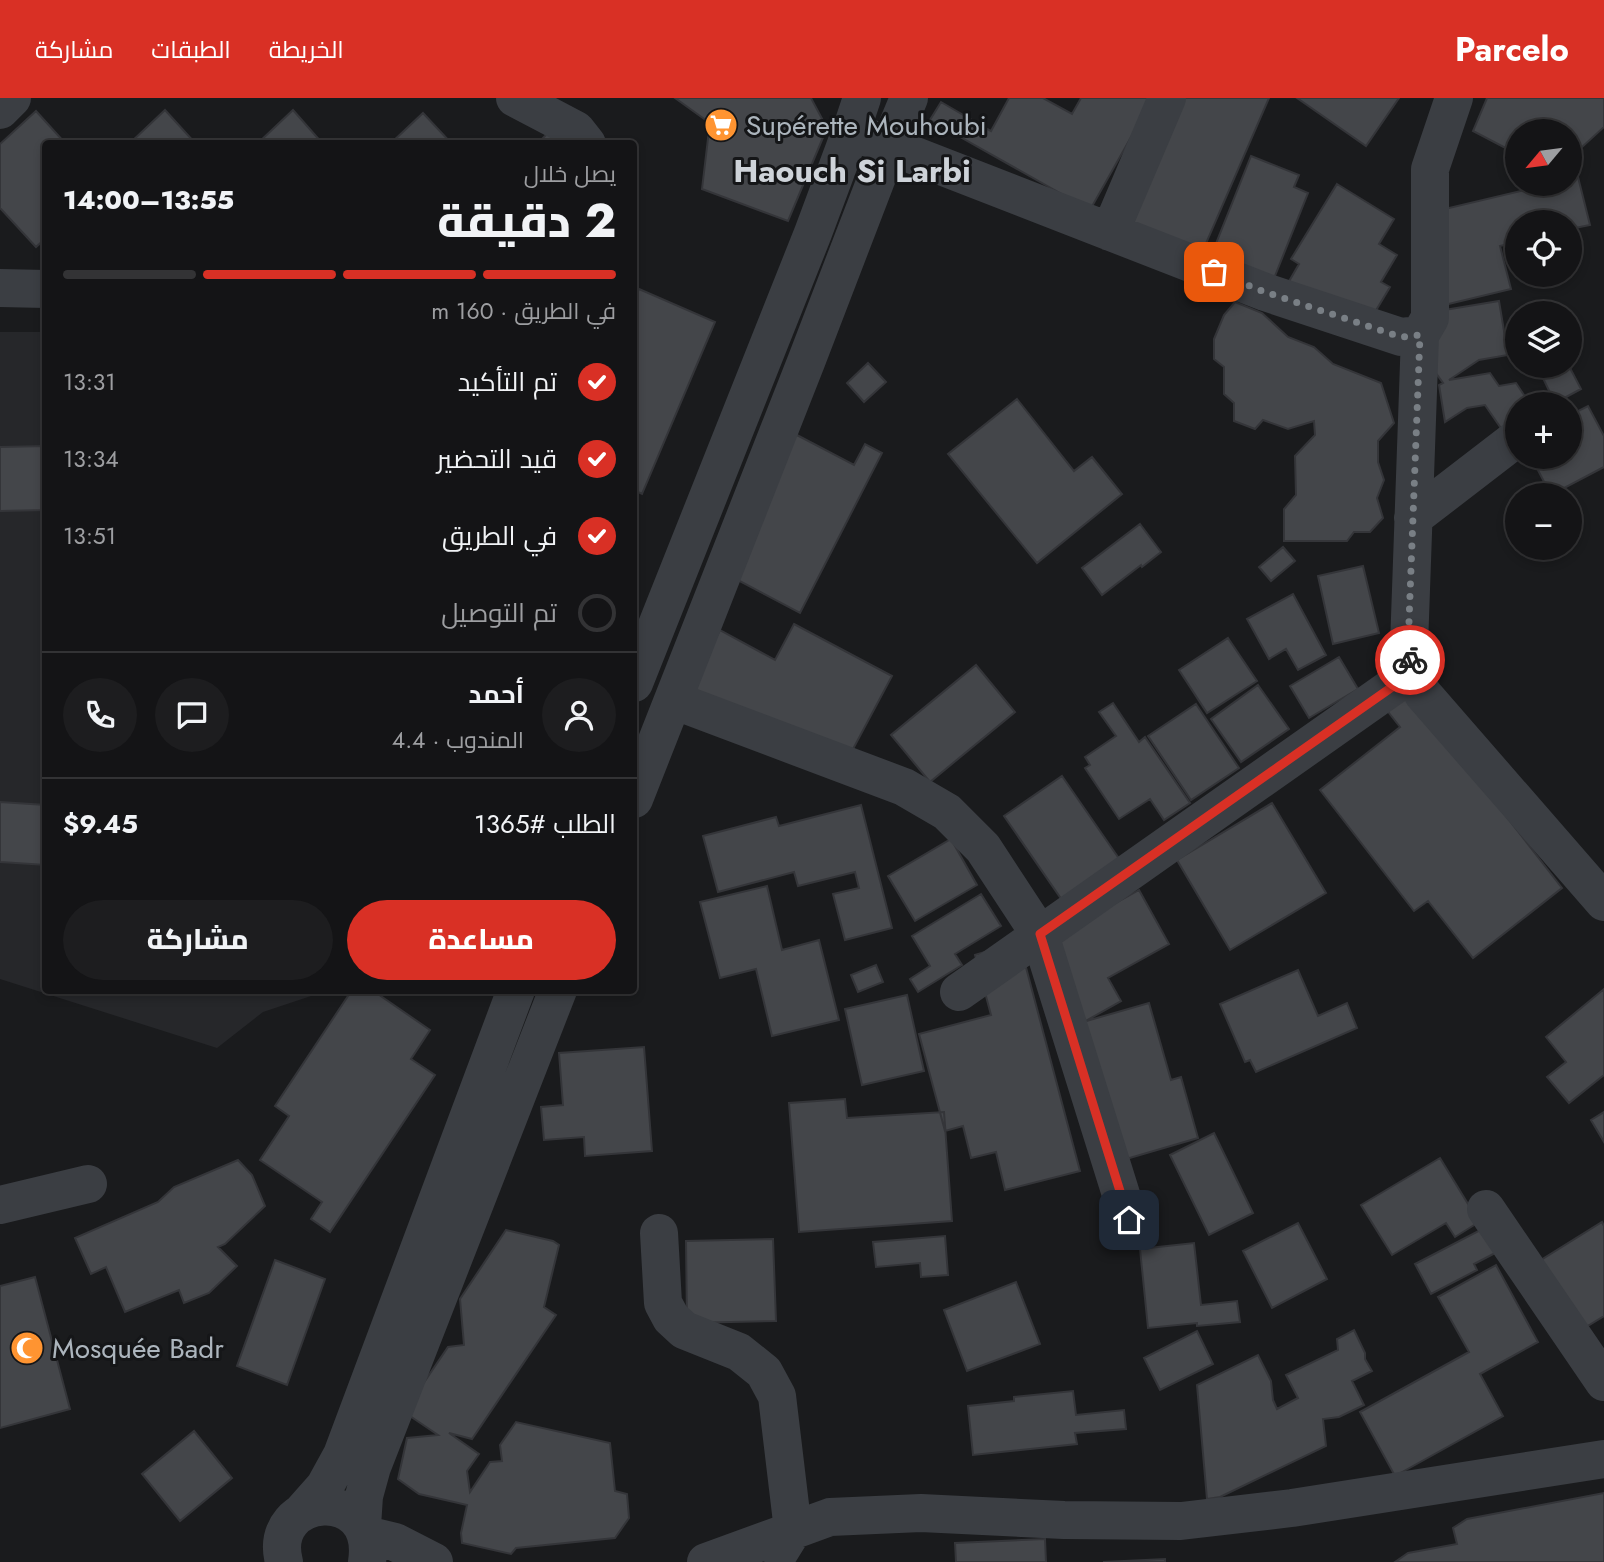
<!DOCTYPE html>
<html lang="ar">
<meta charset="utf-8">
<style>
:root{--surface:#141416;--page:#1d1d1f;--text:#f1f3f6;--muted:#9d9ea1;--line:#333335;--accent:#d93025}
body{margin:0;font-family:Jost,Cairo,sans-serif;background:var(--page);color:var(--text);direction:rtl;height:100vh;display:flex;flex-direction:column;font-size:26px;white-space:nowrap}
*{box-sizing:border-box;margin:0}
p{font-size:23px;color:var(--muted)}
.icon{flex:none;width:38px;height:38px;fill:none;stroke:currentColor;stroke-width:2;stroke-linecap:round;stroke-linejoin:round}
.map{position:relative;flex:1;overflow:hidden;direction:ltr}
.sheet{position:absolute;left:42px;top:42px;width:595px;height:854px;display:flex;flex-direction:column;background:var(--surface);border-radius:7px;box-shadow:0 4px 10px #0003,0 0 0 2px var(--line);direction:rtl}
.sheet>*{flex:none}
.needle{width:46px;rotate:241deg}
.controls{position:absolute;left:1505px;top:21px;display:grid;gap:14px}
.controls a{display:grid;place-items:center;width:77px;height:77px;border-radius:50%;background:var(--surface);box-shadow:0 4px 10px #0003,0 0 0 2px var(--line);font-size:35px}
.pin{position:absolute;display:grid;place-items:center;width:60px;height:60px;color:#fff;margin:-30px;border-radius:14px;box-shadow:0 4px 10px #0006}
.courier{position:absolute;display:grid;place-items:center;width:70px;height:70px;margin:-35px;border:5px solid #d93025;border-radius:50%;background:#fff;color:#222;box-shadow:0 2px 9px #0007}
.headline em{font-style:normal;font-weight:800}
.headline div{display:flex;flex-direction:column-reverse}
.headline{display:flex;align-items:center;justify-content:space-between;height:119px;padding:0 21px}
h1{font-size:46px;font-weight:800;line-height:52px}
.bar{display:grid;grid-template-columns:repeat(4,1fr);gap:10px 7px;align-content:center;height:84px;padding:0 21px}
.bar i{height:9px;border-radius:5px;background:var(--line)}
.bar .selected{background:var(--accent)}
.bar p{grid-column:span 4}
.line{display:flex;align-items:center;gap:18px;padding:0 21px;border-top:2px solid var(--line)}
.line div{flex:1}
.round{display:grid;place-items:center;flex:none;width:74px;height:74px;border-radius:37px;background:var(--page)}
ol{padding:0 21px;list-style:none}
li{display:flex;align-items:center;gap:21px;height:77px}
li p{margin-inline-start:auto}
li .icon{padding:7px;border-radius:50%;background:var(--accent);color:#fff;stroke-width:4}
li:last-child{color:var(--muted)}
li i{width:38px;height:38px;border:4px solid var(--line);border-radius:50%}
.action{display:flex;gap:14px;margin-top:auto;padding:14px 21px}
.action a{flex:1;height:80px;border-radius:42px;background:var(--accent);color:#fff;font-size:28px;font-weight:800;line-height:80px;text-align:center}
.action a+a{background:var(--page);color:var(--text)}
header{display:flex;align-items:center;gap:42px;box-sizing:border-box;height:98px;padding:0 35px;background:var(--accent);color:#fff}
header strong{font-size:33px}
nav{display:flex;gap:38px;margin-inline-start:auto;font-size:24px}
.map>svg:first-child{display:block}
</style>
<header>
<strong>Parcelo</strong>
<nav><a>الخريطة</a><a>الطبقات</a><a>مشاركة</a></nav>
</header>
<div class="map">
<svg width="1604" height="1464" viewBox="0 0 1604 1464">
<rect width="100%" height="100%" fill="#1a1b1d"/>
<path fill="#26272a" d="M 0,234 L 45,234 L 46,892 L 326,893 L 263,914 L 217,950 L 0,881 Z"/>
<path fill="#44464a" stroke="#343539" stroke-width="2" d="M 675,0 L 811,0 L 827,30 L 788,123 L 702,91 L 709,32 L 707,23 Z
M 1009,0 L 1043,0 L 1072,16 L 1081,0 L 1148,0 L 1152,2 L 1090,112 L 930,22 L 941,4 L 991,33 Z
M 1180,0 L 1269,0 L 1201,157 L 1121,121 Z
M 1297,0 L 1399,0 L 1366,48 Z
M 1487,0 L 1604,0 L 1604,29 L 1570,60 L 1570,33 L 1517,33 L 1517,56 L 1473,33 Z
M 165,12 L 196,46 L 129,46 Z
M 293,12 L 323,46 L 257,46 Z
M 36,13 L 66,46 L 46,46 L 46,140 L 36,149 L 0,110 L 0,46 Z
M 423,15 L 452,46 L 390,46 Z
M 549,34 L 560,46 L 537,46 Z
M 1251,58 L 1299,77 L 1294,89 L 1308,95 L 1273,183 L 1211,158 Z
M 1578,79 L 1590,127 L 1570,131 L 1570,124 L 1517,124 L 1517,144 L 1500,148 L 1511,191 L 1432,210 L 1432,114 L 1550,86 L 1570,86 L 1570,81 Z
M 1337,86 L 1394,121 L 1379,146 L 1397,157 L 1381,184 L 1390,189 L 1360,239 L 1284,192 L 1299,166 L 1291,161 Z
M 639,191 L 715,224 L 642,396 L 634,392 L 634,204 Z
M 1499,203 L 1508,257 L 1479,262 L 1449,282 L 1490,275 L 1499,288 L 1516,285 L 1530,306 L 1517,306 L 1517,328 L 1505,336 L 1485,307 L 1467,310 L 1445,324 L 1439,287 L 1443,285 L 1433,271 L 1426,215 Z
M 1235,204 L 1262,215 L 1288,239 L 1314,249 L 1333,266 L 1381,285 L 1394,325 L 1378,343 L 1378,364 L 1384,382 L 1377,400 L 1383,420 L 1370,434 L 1354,434 L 1347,443 L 1284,443 L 1284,411 L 1296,397 L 1295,358 L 1315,337 L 1314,323 L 1288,331 L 1263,322 L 1255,331 L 1234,323 L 1234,305 L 1224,296 L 1224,269 L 1214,261 L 1214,241 L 1224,217 Z
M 868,265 L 886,284 L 864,304 L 847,285 Z
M 1557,268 L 1569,268 L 1581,291 L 1555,305 L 1541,276 Z
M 1017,301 L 1074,373 L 1092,359 L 1122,396 L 1037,465 L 948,356 Z
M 1588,308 L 1604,338 L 1604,369 L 1551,397 L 1531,359 L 1570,359 L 1570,317 Z
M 795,336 L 854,367 L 865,346 L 882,355 L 800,515 L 732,479 Z
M 46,348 L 46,412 L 0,413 L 0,349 Z
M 1140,426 L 1161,454 L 1142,469 L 1141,467 L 1102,497 L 1082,470 Z
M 1283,449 L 1295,463 L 1271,483 L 1259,469 Z
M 1363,468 L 1379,535 L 1333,546 L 1318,478 Z
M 1293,496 L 1326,557 L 1298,572 L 1286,551 L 1269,561 L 1247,521 Z
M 794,526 L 892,578 L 837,681 L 685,599 L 720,532 L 775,562 Z
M 1228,540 L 1257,583 L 1207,615 L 1179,572 Z
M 1339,559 L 1358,591 L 1309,620 L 1290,588 Z
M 976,567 L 1015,614 L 930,684 L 891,637 Z
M 1258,587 L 1289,631 L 1241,664 L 1211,621 Z
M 1408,592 L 1562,790 L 1473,860 L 1428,803 L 1414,813 L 1320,692 L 1400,629 L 1385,610 Z
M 1113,605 L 1139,644 L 1145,639 L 1190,705 L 1164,722 L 1150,701 L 1119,721 L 1085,670 L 1090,667 L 1085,659 L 1116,638 L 1099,614 Z
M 1196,606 L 1239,670 L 1191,702 L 1148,638 Z
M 1062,678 L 1120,762 L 1062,802 L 1004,718 Z
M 0,704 L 46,707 L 46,767 L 0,764 Z
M 1272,705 L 1326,795 L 1230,852 L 1177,762 Z
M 861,707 L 892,830 L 845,842 L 833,796 L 859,790 L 855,774 L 798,788 L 794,774 L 718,794 L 703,738 L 776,719 L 779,728 Z
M 951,741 L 977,787 L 915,823 L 888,778 Z
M 767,788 L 782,852 L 819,842 L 839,922 L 772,938 L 756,871 L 720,880 L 700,804 Z
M 1139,792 L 1169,846 L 1108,880 L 1121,903 L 1068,933 L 1025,856 Z
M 981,796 L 1001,828 L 955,856 L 962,867 L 918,894 L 910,881 L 930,868 L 912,838 Z
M 998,850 L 1023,858 L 1080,1073 L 1005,1092 L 996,1054 L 971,1060 L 963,1028 L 945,1033 L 919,936 L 991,917 L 975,857 Z
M 876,867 L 883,884 L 858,894 L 851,877 Z
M 1298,872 L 1318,918 L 1347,905 L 1357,930 L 1256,974 L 1250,962 L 1245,964 L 1220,906 Z
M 1604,891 L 1604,977 L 1569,1005 L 1547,979 L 1566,964 L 1546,939 Z
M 352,892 L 372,892 L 430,932 L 411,961 L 435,977 L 330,1134 L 311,1121 L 322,1104 L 260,1062 L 289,1018 L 275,1008 Z
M 907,897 L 924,973 L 862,987 L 845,911 Z
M 1149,905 L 1171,982 L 1181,979 L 1198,1040 L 1116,1064 L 1076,926 Z
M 644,949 L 652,1053 L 585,1058 L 584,1039 L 544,1042 L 541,1009 L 563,1007 L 559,955 Z
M 845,1001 L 847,1020 L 944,1014 L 952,1123 L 799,1134 L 789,1005 Z
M 1604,1014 L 1604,1044 L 1591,1022 Z
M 1214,1035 L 1253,1115 L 1209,1137 L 1170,1057 Z
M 1440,1060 L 1479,1124 L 1455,1139 L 1446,1125 L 1392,1157 L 1361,1107 Z
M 238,1062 L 252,1077 L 265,1108 L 225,1146 L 218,1149 L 237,1168 L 209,1195 L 184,1205 L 179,1192 L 125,1214 L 106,1169 L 91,1176 L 75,1140 L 158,1104 L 174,1089 Z
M 1602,1124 L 1604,1128 L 1604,1218 L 1563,1243 L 1533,1167 Z
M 1298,1125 L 1327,1181 L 1272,1210 L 1243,1153 Z
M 1488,1128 L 1501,1152 L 1474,1166 L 1477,1172 L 1431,1196 L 1415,1166 Z
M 506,1132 L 553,1143 L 559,1147 L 544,1209 L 556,1217 L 472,1341 L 449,1335 L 479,1356 L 467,1373 L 470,1394 L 490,1364 L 502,1363 L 500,1347 L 516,1324 L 610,1345 L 615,1393 L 627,1396 L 629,1420 L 615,1440 L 516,1450 L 511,1456 L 462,1445 L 461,1435 L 467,1407 L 419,1396 L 398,1381 L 407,1340 L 438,1337 L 404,1314 L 448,1249 L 464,1247 L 460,1201 Z
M 945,1138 L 948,1177 L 921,1179 L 920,1165 L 876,1169 L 873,1144 Z
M 773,1141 L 776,1223 L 687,1225 L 686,1143 Z
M 1194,1145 L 1201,1207 L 1237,1203 L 1240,1224 L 1197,1228 L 1197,1225 L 1148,1230 L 1140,1151 Z
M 275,1162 L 325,1181 L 287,1287 L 237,1268 Z
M 1496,1167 L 1538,1244 L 1480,1276 L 1503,1318 L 1395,1378 L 1360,1314 L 1469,1254 L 1438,1199 Z
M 35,1179 L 70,1311 L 0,1330 L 0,1188 Z
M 1016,1184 L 1040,1246 L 967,1273 L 944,1212 Z
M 1354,1232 L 1365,1255 L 1365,1261 L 1372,1273 L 1352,1283 L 1364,1307 L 1339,1319 L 1323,1321 L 1326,1348 L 1220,1399 L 1207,1401 L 1197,1287 L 1258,1257 L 1271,1283 L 1273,1302 L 1277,1311 L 1298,1300 L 1286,1277 L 1338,1252 L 1337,1241 Z
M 1197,1233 L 1213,1266 L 1160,1292 L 1144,1260 Z
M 1073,1293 L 1076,1317 L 1124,1312 L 1126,1331 L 1075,1335 L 1077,1346 L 973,1357 L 968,1308 L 1014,1303 L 1014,1299 Z
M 194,1333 L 232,1380 L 180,1423 L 142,1376 Z
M 1604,1395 L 1604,1464 L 1395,1464 L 1408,1455 L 1457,1446 L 1453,1430 L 1467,1421 Z
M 1045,1441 L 1046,1464 L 956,1464 L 955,1445 Z
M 1165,1461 L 1165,1464 L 1103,1464 Z"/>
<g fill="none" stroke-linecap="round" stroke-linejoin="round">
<path stroke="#3b3e43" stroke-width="38" d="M 515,0 L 576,32 L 587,46
M 0,12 L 12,0
M 851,33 L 1265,194 L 1401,239 L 1420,237 L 1430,220 L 1430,71 L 1454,0
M 1110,134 L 1167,0
M 0,190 L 46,191
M 1420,237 L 1409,548 L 1412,575 L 1423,596 L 1604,804
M 1413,420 L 1517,340
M 634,585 L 813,135 L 851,33 L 862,0
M 673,602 L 904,689 L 947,714 L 983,750 L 1040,837 L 1129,1122
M 634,701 L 806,264 L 889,48 L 909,0
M 959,894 L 1412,575
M 0,1107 L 88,1086
M 1486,1111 L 1604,1284
M 659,1135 L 663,1205 L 671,1220 L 684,1232 L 739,1254 L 764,1274 L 777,1298 L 793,1432 L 780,1453
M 302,1414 L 325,1388 L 342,1357 L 516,892
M 362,1428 L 364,1398 L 372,1369 L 558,892
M 366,1437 L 395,1444 L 434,1464
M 284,1464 C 266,1395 379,1385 367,1464
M 706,1464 L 830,1419 L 921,1415 L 1064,1422 L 1181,1423 L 1292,1410 L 1604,1361"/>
</g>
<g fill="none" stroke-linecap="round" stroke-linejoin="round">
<path stroke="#797f85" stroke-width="7" stroke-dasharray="0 12.6" d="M 1214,174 L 1265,194 L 1401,239 L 1420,237 L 1409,523 L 1409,548 L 1410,562"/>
<path stroke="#d93025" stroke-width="9" d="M 1129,1122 L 1040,836 L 1412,575 L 1410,562"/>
</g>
<defs>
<symbol id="supermarket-disc" viewBox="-11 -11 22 22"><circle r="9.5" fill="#ff9431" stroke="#151618"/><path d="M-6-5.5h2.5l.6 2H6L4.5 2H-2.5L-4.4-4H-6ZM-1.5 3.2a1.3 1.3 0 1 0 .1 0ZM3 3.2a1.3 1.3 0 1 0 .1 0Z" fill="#fff"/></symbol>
<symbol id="mosque-disc" viewBox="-11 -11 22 22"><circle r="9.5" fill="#ff9431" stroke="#151618"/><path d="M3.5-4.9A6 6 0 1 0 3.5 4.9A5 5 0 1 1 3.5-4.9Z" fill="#fff"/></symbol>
</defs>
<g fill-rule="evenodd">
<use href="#supermarket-disc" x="702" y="8" width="38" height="38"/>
<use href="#mosque-disc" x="8" y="1231" width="38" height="38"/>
</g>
<g text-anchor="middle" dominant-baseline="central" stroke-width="6" stroke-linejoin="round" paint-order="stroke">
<g font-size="28" fill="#acb5bd" stroke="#151618" text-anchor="start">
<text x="746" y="27">Supérette Mouhoubi</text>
<text x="52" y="1250">Mosquée Badr</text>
</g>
<g font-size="32" font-weight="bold" fill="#ced3d9" stroke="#151618">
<text x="852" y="73">Haouch Si Larbi</text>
</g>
</g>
</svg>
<div class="controls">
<a><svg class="needle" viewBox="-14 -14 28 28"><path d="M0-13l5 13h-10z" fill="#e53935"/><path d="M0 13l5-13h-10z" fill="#9d9ea1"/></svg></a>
<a><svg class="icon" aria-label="locate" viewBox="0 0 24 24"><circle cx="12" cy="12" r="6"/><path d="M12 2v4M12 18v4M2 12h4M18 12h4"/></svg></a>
<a><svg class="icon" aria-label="layers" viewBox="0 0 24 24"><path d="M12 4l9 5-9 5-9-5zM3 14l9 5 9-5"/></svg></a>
<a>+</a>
<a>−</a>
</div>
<div class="pin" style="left:1214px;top:174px;background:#ea580c"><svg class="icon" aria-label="bag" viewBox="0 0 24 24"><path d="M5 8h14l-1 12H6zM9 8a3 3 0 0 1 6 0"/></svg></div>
<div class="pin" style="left:1129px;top:1122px;background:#1f2937"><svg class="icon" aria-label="home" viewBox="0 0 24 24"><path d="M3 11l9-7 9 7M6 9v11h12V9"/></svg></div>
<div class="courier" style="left:1410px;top:562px"><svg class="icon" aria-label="bike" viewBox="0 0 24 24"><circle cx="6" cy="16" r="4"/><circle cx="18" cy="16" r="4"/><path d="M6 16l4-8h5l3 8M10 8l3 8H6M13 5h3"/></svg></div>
<section class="sheet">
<div class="headline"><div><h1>2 دقيقة</h1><p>يصل خلال</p></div><em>13:55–14:00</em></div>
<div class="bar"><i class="selected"></i><i class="selected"></i><i class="selected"></i><i></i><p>في الطريق · 160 m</p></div>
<ol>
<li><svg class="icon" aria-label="check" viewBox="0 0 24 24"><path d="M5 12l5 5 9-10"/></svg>تم التأكيد<p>13:31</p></li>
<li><svg class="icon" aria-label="check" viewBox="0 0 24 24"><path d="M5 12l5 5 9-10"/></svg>قيد التحضير<p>13:34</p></li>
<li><svg class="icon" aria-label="check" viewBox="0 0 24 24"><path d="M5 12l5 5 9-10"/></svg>في الطريق<p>13:51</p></li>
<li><i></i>تم التوصيل</li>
</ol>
<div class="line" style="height:126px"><a class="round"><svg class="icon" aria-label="person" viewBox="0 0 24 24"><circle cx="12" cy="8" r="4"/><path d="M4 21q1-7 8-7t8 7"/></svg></a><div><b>أحمد</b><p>المندوب · 4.4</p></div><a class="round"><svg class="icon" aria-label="chat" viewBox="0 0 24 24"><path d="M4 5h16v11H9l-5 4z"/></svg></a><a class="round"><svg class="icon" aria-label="phone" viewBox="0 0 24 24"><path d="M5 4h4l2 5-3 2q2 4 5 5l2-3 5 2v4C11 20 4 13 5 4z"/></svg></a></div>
<div class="line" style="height:91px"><div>الطلب #1365</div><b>$9.45</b></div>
<div class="action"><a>مساعدة</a><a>مشاركة</a></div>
</section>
</div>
